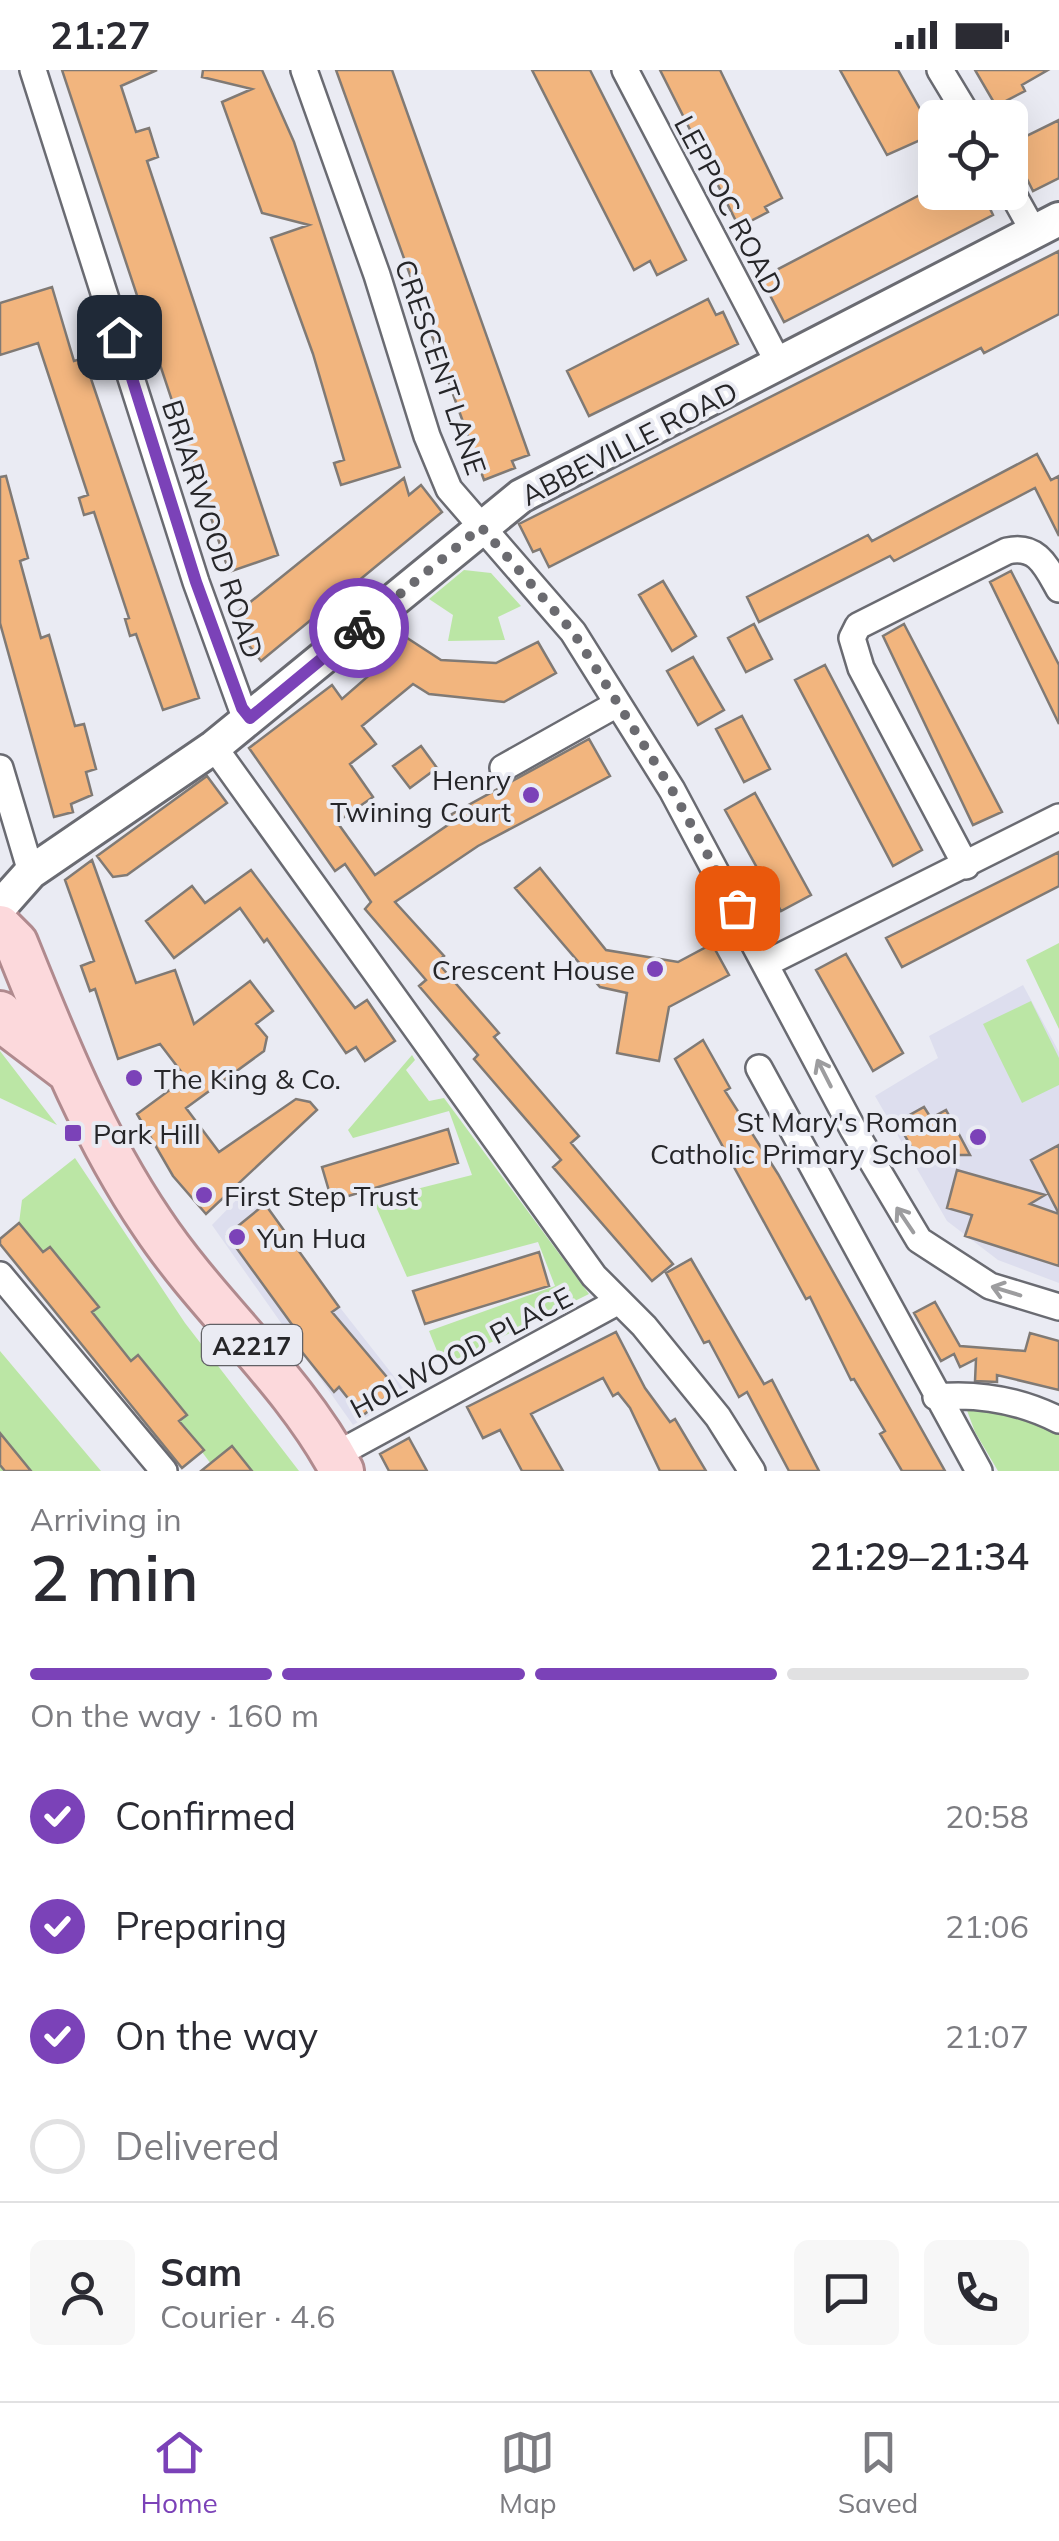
<!DOCTYPE html>
<meta charset="utf-8">
<style>
:root{--surface:#fff;--page:#f7f7f7;--text:#2b2b33;--muted:#7c7c81;--line:#e1e1e2;--accent:#7b42b8}
body{margin:0;font-family:Mulish,sans-serif;background:var(--page);color:var(--text);height:100vh;display:flex;flex-direction:column;font-size:38px;white-space:nowrap}
*{box-sizing:border-box;margin:0}
p{font-size:32px;color:var(--muted)}
.icon{flex:none;width:55px;height:55px;fill:none;stroke:currentColor;stroke-width:2;stroke-linecap:round;stroke-linejoin:round}
.map{position:relative;height:1401px;overflow:hidden}
.drawer{display:flex;flex-direction:column;background:var(--surface);flex:1}
.drawer>*{flex:none}
.controls{position:absolute;left:918px;top:30px;display:grid;gap:20px}
.controls a{display:grid;place-items:center;width:110px;height:110px;border-radius:15px;background:var(--surface);box-shadow:0 10px 40px #0002;font-size:50px}
.pin{position:absolute;display:grid;place-items:center;width:85px;height:85px;color:#fff;margin:-42px;border-radius:20px;box-shadow:0 5px 15px #0006}
.courier{position:absolute;display:grid;place-items:center;width:100px;height:100px;margin:-50px;border:8px solid #7b42b8;border-radius:50%;background:#fff;color:#222;box-shadow:0 2px 12px #0007}
.headline em{font-style:normal;font-weight:600}
.headline div{display:flex;flex-direction:column-reverse}
.headline{display:flex;align-items:center;justify-content:space-between;height:170px;padding:0 30px}
h1{font-size:65px;font-weight:600;line-height:75px}
.bar{display:grid;grid-template-columns:repeat(4,1fr);gap:15px 10px;align-content:center;height:120px;padding:0 30px}
.bar i{height:12px;border-radius:8px;background:var(--line)}
.bar .selected{background:var(--accent)}
.bar p{grid-column:span 4}
.line{display:flex;align-items:center;gap:25px;padding:0 30px;border-top:2px solid var(--line)}
.line div{flex:1}
.round{display:grid;place-items:center;flex:none;width:105px;height:105px;border-radius:15px;background:var(--page)}
ol{padding:0 30px;list-style:none}
li{display:flex;align-items:center;gap:30px;height:110px}
li p{margin-inline-start:auto}
li .icon{padding:10px;border-radius:50%;background:var(--accent);color:#fff;stroke-width:4}
li:last-child{color:var(--muted)}
li i{width:55px;height:55px;border:5px solid var(--line);border-radius:50%}
.status{display:flex;justify-content:space-between;align-items:center;height:70px;padding:0 50px;background:var(--surface);direction:ltr}
.status svg{height:28px;fill:currentColor}
.menu{display:flex;justify-content:space-around;align-items:center;height:140px;border-top:2px solid var(--line);background:var(--surface);font-size:28px;color:var(--muted)}
.menu a{display:grid;justify-items:center;gap:5px}
.menu .selected{color:var(--accent)}
.map>svg:first-child{display:block}
</style>
<div class="status"><b>21:27</b><svg viewBox="0 0 49 12"><path d="M0 12V9h3v3zM5 12V6h3v6zM10 12V3h3v9zM15 12V0h3v12zM26 1h20v11H26zM47 4h2v5h-2z"/></svg></div>
<div class="map">
<svg width="1059" height="1401" viewBox="0 0 1059 1401">
<rect width="100%" height="100%" fill="#eaebf3"/>
<path fill="#dddeee" d="M 1023,915 L 1059,982 L 1059,1213 L 998,1190 L 947,1151 L 875,1026 L 938,988 L 929,966 Z
M 247,1119 L 407,1323 L 353,1355 L 212,1155 Z"/>
<path fill="#bbe6a5" d="M 464,500 L 491,503 L 521,536 L 498,547 L 505,570 L 448,571 L 453,545 L 429,529 Z
M 1059,873 L 1059,959 L 1026,890 Z
M 1031,931 L 1059,988 L 1059,1015 L 1022,1033 L 983,954 Z
M 0,981 L 57,1055 L 0,1028 Z
M 412,985 L 415,990 L 406,1000 L 429,1031 L 444,1028 L 589,1224 L 443,1296 L 429,1261 L 555,1216 L 538,1172 L 407,1207 L 373,1130 L 472,1105 L 449,1041 L 353,1068 L 348,1060 Z
M 75,1088 L 185,1253 L 299,1401 L 252,1401 L 211,1394 L 179,1351 L 186,1344 L 139,1285 L 131,1291 L 92,1242 L 98,1236 L 50,1177 L 43,1182 L 19,1153 L 22,1130 Z
M 0,1281 L 101,1401 L 0,1401 Z
M 965,1335 L 1034,1349 L 1059,1365 L 1059,1401 L 998,1401 L 975,1362 Z"/>
<path fill="#f2b57e" stroke="#807a75" stroke-width="2.5" d="M 62,0 L 157,0 L 121,16 L 136,62 L 149,58 L 158,87 L 147,91 L 278,485 L 229,502 Z
M 203,0 L 262,0 L 294,72 L 400,397 L 341,415 L 334,393 L 344,390 L 313,284 L 271,168 L 309,155 L 262,143 L 222,32 L 252,19 L 202,7 Z
M 336,0 L 392,0 L 529,385 L 512,391 L 515,398 L 484,410 Z
M 532,0 L 590,0 L 686,190 L 657,205 L 650,191 L 634,200 Z
M 660,0 L 720,0 L 782,128 L 765,137 L 768,142 L 739,157 Z
M 840,0 L 898,0 L 934,64 L 887,85 Z
M 975,0 L 1048,0 L 1022,15 L 1025,21 L 996,36 Z
M 1059,50 L 1059,108 L 1033,121 L 1018,91 L 1023,89 L 1014,72 Z
M 935,117 L 935,122 L 982,122 L 993,145 L 784,252 L 761,208 Z
M 1059,181 L 1059,244 L 984,283 L 981,278 L 549,497 L 540,479 L 533,482 L 519,454 Z
M 52,217 L 74,291 L 84,288 L 199,628 L 163,640 L 136,564 L 130,566 L 125,549 L 129,548 L 94,442 L 84,445 L 79,428 L 88,425 L 38,273 L 0,285 L 0,233 Z
M 708,229 L 716,245 L 723,242 L 738,274 L 589,346 L 567,301 Z
M 1037,384 L 1051,410 L 1059,406 L 1059,466 L 1035,418 L 894,491 L 890,486 L 759,552 L 747,527 L 868,465 L 872,471 Z
M 6,406 L 28,488 L 20,491 L 41,568 L 49,565 L 75,656 L 84,654 L 96,699 L 86,702 L 92,725 L 71,734 L 73,742 L 54,747 L 0,553 L 0,407 Z
M 404,408 L 409,425 L 421,415 L 442,442 L 261,591 L 240,564 L 244,561 L 233,546 Z
M 1011,501 L 1059,595 L 1059,654 L 990,512 Z
M 663,511 L 696,566 L 672,581 L 639,525 Z
M 754,554 L 772,589 L 746,602 L 728,568 Z
M 904,554 L 1002,742 L 973,755 L 883,566 Z
M 401,564 L 441,590 L 496,593 L 538,572 L 556,603 L 504,632 L 429,624 L 413,614 L 362,656 L 376,674 L 350,694 L 373,727 L 337,752 L 375,805 L 455,750 L 452,744 L 589,669 L 610,706 L 478,776 L 395,832 L 444,886 L 437,892 L 499,963 L 494,967 L 579,1066 L 571,1073 L 673,1194 L 652,1211 L 553,1097 L 561,1090 L 474,989 L 478,985 L 419,916 L 426,910 L 365,839 L 371,832 L 345,794 L 335,801 L 249,678 L 332,615 L 342,629 L 381,595 Z
M 693,587 L 724,640 L 698,655 L 667,601 Z
M 825,595 L 922,780 L 893,796 L 795,610 Z
M 742,646 L 770,699 L 744,712 L 716,659 Z
M 421,676 L 437,698 L 410,718 L 393,696 Z
M 207,706 L 227,733 L 127,805 L 113,807 L 97,786 Z
M 755,723 L 811,825 L 781,841 L 725,740 Z
M 1059,782 L 1059,816 L 902,897 L 886,868 Z
M 92,790 L 136,913 L 175,900 L 194,954 L 250,911 L 273,941 L 256,954 L 267,967 L 264,981 L 186,1038 L 219,1082 L 296,1029 L 310,1032 L 317,1040 L 206,1144 L 173,1106 L 137,1044 L 186,1008 L 160,974 L 118,989 L 95,919 L 90,921 L 81,896 L 94,891 L 65,810 Z
M 540,798 L 606,880 L 678,892 L 712,874 L 729,905 L 669,937 L 659,991 L 617,983 L 627,923 L 600,917 L 515,818 Z
M 251,800 L 355,938 L 367,930 L 395,971 L 365,991 L 356,977 L 346,983 L 267,869 L 264,872 L 240,838 L 174,888 L 146,851 L 192,816 L 205,833 Z
M 846,884 L 903,983 L 873,1001 L 816,900 Z
M 703,970 L 730,1018 L 725,1021 L 778,1104 L 945,1401 L 902,1401 L 880,1364 L 885,1361 L 854,1309 L 851,1310 L 810,1227 L 806,1229 L 675,989 Z
M 924,1037 L 931,1048 L 946,1040 L 970,1085 L 916,1085 L 897,1052 Z
M 448,1059 L 458,1093 L 332,1131 L 322,1097 Z
M 1059,1075 L 1059,1196 L 965,1166 L 972,1145 L 947,1138 L 957,1100 L 1045,1125 L 1030,1134 L 1059,1144 L 1031,1090 Z
M 265,1134 L 339,1237 L 332,1242 L 397,1319 L 362,1346 L 339,1317 L 334,1322 L 294,1272 L 301,1267 L 227,1165 Z
M 19,1153 L 43,1182 L 50,1177 L 99,1237 L 92,1242 L 131,1291 L 138,1285 L 187,1345 L 179,1351 L 204,1380 L 182,1398 L 0,1174 L 0,1169 Z
M 539,1182 L 549,1216 L 425,1254 L 413,1221 Z
M 691,1189 L 764,1314 L 772,1310 L 819,1401 L 789,1401 L 747,1322 L 739,1327 L 709,1271 L 704,1273 L 666,1203 Z
M 935,1232 L 960,1276 L 1025,1281 L 1030,1263 L 1059,1271 L 1059,1320 L 997,1305 L 997,1312 L 975,1311 L 976,1289 L 960,1297 L 954,1284 L 941,1291 L 914,1243 Z
M 616,1262 L 645,1318 L 670,1352 L 675,1349 L 706,1401 L 660,1401 L 630,1338 L 618,1323 L 613,1326 L 603,1308 L 531,1344 L 563,1401 L 522,1401 L 500,1360 L 483,1368 L 467,1337 Z
M 0,1363 L 31,1401 L 5,1401 L 0,1395 Z
M 409,1368 L 427,1401 L 389,1401 L 380,1384 Z
M 232,1376 L 252,1401 L 201,1401 Z"/>
<g fill="none" stroke-linecap="round" stroke-linejoin="round">
<defs>
<path id="minor" d="M 33,0 L 196,512 L 242,639 L 250,649
M 304,0 L 377,205 L 427,366 L 449,419 L 573,562 L 672,720 L 853,1059 L 919,1170 L 990,1216 L 1059,1237
M 625,0 L 780,296
M 940,0 L 969,48
M 1010,119 L 1034,162
M 214,677 L 594,1206 L 644,1256 L 718,1347 L 752,1401
M 0,698 L 31,802
M 503,698 L 617,634
M 966,796 L 861,598 L 852,568 L 858,556 L 1007,481 C 1037,474 1046,496 1059,519
M 767,893 L 1059,747
M 759,998 L 979,1401
M 0,1205 L 164,1401
M 936,1327 C 978,1323 1021,1331 1059,1350
M 334,1386 L 617,1232"/>
<path id="tertiary" d="M 0,837 L 31,802 L 214,677 L 521,426 L 1059,149"/>
<path id="primary" d="M 0,857 L 16,873 C 55,970 93,1066 152,1153 C 209,1239 293,1308 342,1401
M 0,943 L 9,956 L 67,1000"/>
</defs>
<use href="#minor" stroke="#6a6b72" stroke-width="30"/>
<use href="#tertiary" stroke="#6a6b72" stroke-width="38"/>
<use href="#primary" stroke="#b08a8e" stroke-width="48"/>
<use href="#minor" stroke="#fff" stroke-width="25"/>
<use href="#tertiary" stroke="#fff" stroke-width="32"/>
<use href="#primary" stroke="#fcd9dc" stroke-width="42"/>
</g>
<defs><path id="oneway-shaft" d="M-6 0H5M1.5-3L5.5 0L1.5 3" fill="none" stroke-width="1.6" stroke-linecap="round" stroke-linejoin="round" transform="scale(2.5)"/></defs>
<g stroke="#9d9d9f">
<use href="#oneway-shaft" transform="translate(824 1003) rotate(-117)"/>
<use href="#oneway-shaft" transform="translate(905 1150) rotate(-124)"/>
<use href="#oneway-shaft" transform="translate(1006 1221) rotate(-163)"/>
</g>
<g fill="none" stroke-linecap="round" stroke-linejoin="round">
<path stroke="#6b6b70" stroke-width="10" stroke-dasharray="0 18" d="M 359,558 L 481,457 L 573,562 L 672,720 L 737,838"/>
<path stroke="#7b42b8" stroke-width="12" d="M 119,267 L 196,512 L 242,638 L 250,648 L 359,558"/>
</g>
<g fill="#7b42b8" stroke="#eaebf3" stroke-width="4">
<circle cx="531" cy="725" r="10"/>
<circle cx="655" cy="899" r="10"/>
<circle cx="134" cy="1008" r="10"/>
<rect x="63" y="1053" width="20" height="20" rx="5"/>
<circle cx="978" cy="1067" r="10"/>
<circle cx="204" cy="1125" r="10"/>
<circle cx="237" cy="1167" r="10"/>
</g>
<g text-anchor="middle" dominant-baseline="central" stroke-width="8" stroke-linejoin="round" paint-order="stroke">
<rect fill="#eaebf3" stroke="#616166" stroke-width="2.5" x="202" y="1255" width="100" height="40" rx="8"/>
<g font-size="25" font-weight="bold" fill="#262629">
<text x="252" y="1275">A2217</text>
</g>
<g font-size="28" fill="#262629" stroke="#eaebf3">
<text transform="translate(729 135) rotate(62)">LEPPOC ROAD</text>
<text transform="translate(441 297) rotate(71)">CRESCENT LANE</text>
<text transform="translate(629 373) rotate(-27)">ABBEVILLE ROAD</text>
<text transform="translate(213 459) rotate(72)">BRIARWOOD ROAD</text>
<text transform="translate(461 1282) rotate(-28)">HOLWOOD PLACE</text>
</g>
<g font-size="28" fill="#262629" stroke="#eaebf3" text-anchor="start">
<text x="511" y="709" text-anchor="end">Henry<tspan x="511" dy="32">Twining Court</tspan></text>
<text x="635" y="899" text-anchor="end">Crescent House</text>
<text x="154" y="1008">The King &amp; Co.</text>
<text x="958" y="1051" text-anchor="end">St Mary's Roman<tspan x="958" dy="32">Catholic Primary School</tspan></text>
<text x="93" y="1063">Park Hill</text>
<text x="224" y="1125">First Step Trust</text>
<text x="257" y="1167">Yun Hua</text>
</g>
</g>
</svg>
<div class="controls">
<a><svg class="icon" aria-label="locate" viewBox="0 0 24 24"><circle cx="12" cy="12" r="6"/><path d="M12 2v4M12 18v4M2 12h4M18 12h4"/></svg></a>
</div>
<div class="pin" style="left:737px;top:838px;background:#ea580c"><svg class="icon" aria-label="bag" viewBox="0 0 24 24"><path d="M5 8h14l-1 12H6zM9 8a3 3 0 0 1 6 0"/></svg></div>
<div class="pin" style="left:119px;top:267px;background:#1f2937"><svg class="icon" aria-label="home" viewBox="0 0 24 24"><path d="M3 11l9-7 9 7M6 9v11h12V9"/></svg></div>
<div class="courier" style="left:359px;top:558px"><svg class="icon" aria-label="bike" viewBox="0 0 24 24"><circle cx="6" cy="16" r="4"/><circle cx="18" cy="16" r="4"/><path d="M6 16l4-8h5l3 8M10 8l3 8H6M13 5h3"/></svg></div>
</div>
<section class="drawer">
<div class="headline"><div><h1>2 min</h1><p>Arriving in</p></div><em>21:29–21:34</em></div>
<div class="bar"><i class="selected"></i><i class="selected"></i><i class="selected"></i><i></i><p>On the way · 160 m</p></div>
<ol>
<li><svg class="icon" aria-label="check" viewBox="0 0 24 24"><path d="M5 12l5 5 9-10"/></svg>Confirmed<p>20:58</p></li>
<li><svg class="icon" aria-label="check" viewBox="0 0 24 24"><path d="M5 12l5 5 9-10"/></svg>Preparing<p>21:06</p></li>
<li><svg class="icon" aria-label="check" viewBox="0 0 24 24"><path d="M5 12l5 5 9-10"/></svg>On the way<p>21:07</p></li>
<li><i></i>Delivered</li>
</ol>
<div class="line" style="height:180px"><a class="round"><svg class="icon" aria-label="person" viewBox="0 0 24 24"><circle cx="12" cy="8" r="4"/><path d="M4 21q1-7 8-7t8 7"/></svg></a><div><b>Sam</b><p>Courier · 4.6</p></div><a class="round"><svg class="icon" aria-label="chat" viewBox="0 0 24 24"><path d="M4 5h16v11H9l-5 4z"/></svg></a><a class="round"><svg class="icon" aria-label="phone" viewBox="0 0 24 24"><path d="M5 4h4l2 5-3 2q2 4 5 5l2-3 5 2v4C11 20 4 13 5 4z"/></svg></a></div>
</section>
<nav class="menu">
<a class="selected"><svg class="icon" aria-label="home" viewBox="0 0 24 24"><path d="M3 11l9-7 9 7M6 9v11h12V9"/></svg>Home</a>
<a><svg class="icon" aria-label="map" viewBox="0 0 24 24"><path d="M3 6l6-2 6 2 6-2v14l-6 2-6-2-6 2zM9 4v14M15 6v14"/></svg>Map</a>
<a><svg class="icon" aria-label="saved" viewBox="0 0 24 24"><path d="M7 4h10v16l-5-4-5 4z"/></svg>Saved</a>
</nav>
